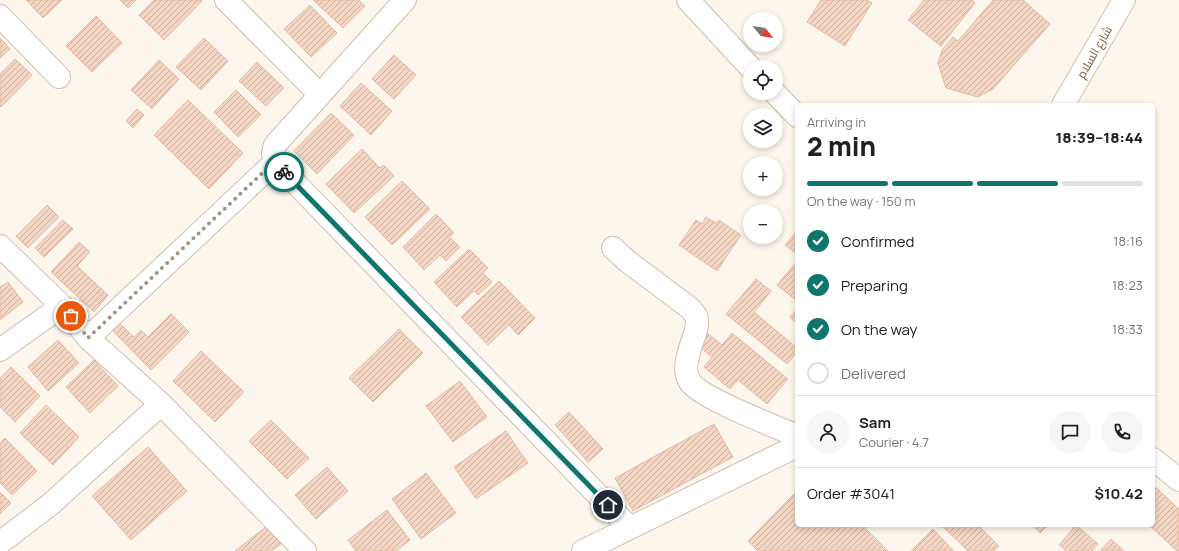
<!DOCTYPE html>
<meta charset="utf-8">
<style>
:root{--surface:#fff;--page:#f6f6f6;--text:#202124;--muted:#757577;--line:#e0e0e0;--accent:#0f766e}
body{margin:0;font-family:Manrope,Cairo,sans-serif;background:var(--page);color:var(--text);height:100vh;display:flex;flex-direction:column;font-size:15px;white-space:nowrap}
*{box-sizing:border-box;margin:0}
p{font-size:13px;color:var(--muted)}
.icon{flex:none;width:22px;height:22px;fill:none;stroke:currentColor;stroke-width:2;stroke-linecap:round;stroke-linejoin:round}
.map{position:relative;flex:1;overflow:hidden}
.sheet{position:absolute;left:795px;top:103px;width:360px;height:424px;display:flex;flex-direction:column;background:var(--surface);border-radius:6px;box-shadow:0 2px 6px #0003}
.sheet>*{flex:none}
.needle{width:26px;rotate:120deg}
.controls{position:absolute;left:743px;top:12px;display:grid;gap:8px}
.controls a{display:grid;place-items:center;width:40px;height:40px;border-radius:50%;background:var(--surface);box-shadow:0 2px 6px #0003;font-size:20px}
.pin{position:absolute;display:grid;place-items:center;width:34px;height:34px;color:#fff;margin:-17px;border:2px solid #fff;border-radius:50%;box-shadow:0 1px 4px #0007}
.courier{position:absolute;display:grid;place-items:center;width:40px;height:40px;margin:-20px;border:3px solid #0f766e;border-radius:50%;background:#fff;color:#222;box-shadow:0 1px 5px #0007}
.headline em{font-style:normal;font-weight:800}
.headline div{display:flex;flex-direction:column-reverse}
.headline{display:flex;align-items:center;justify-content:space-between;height:68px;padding:0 12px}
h1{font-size:26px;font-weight:800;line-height:30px}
.bar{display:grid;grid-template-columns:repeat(4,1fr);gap:6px 4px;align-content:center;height:48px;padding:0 12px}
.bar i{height:5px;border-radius:3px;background:var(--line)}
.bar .current{background:var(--accent)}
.bar p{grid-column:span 4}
.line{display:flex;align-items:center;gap:10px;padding:0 12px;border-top:1px solid var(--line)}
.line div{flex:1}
.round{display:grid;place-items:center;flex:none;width:42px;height:42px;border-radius:21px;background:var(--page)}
ol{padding:0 12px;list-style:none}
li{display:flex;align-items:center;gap:12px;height:44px}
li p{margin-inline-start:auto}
li .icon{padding:4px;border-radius:50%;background:var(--accent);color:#fff;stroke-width:4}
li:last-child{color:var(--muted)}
li i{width:22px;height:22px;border:2px solid var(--line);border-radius:50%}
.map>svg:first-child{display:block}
</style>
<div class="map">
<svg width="1179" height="551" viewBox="0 0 1179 551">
<defs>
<pattern id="building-hatch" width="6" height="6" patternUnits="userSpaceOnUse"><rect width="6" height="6" fill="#f3d5c3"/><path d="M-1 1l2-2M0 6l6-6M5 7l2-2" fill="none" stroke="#cab0a1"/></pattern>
</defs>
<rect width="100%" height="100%" fill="#fdf6ec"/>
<path fill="url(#building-hatch)" stroke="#e6bba3" d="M 26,0 L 62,0 L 43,18 Z
M 120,0 L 136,0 L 128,8 Z
M 154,0 L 201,0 L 202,1 L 164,40 L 139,15 Z
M 313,0 L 359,0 L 365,6 L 343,28 Z
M 821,0 L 867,0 L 872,3 L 845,46 L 807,22 Z
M 924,0 L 972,0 L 975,3 L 941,46 L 908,20 Z
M 993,0 L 1023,0 L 1050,24 L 993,89 L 978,97 L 946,88 L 938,63 L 942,50 L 953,37 L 958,41 Z
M 310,5 L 337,33 L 311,57 L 284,29 Z
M 96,16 L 122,43 L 92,72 L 66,46 Z
M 0,38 L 10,49 L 0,58 Z
M 204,38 L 228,61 L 201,90 L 176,67 Z
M 394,55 L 416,75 L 394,99 L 372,79 Z
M 15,59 L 32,75 L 1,107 L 0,106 L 0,74 Z
M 159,60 L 179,79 L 152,109 L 131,90 Z
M 257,62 L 284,88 L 266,106 L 239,81 Z
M 361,83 L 392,111 L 371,135 L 340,106 Z
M 236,90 L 261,115 L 238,137 L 214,112 Z
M 188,100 L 243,153 L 209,189 L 154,135 Z
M 137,109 L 144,115 L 133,128 L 126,121 Z
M 331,113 L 354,135 L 317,174 L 294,151 Z
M 362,149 L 380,168 L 384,165 L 394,176 L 354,213 L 326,184 Z
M 402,181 L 430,209 L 392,245 L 365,217 Z
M 47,205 L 59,217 L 28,248 L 16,236 Z
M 436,214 L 454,233 L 449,237 L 460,247 L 446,261 L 440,255 L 424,270 L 403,247 Z
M 706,217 L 716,223 L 719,220 L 741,235 L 717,271 L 679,245 L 696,220 L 702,224 Z
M 63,220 L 73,229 L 44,257 L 35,248 Z
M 797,231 L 797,254 L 785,245 Z
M 79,242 L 90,252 L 77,266 L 108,295 L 94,312 L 51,272 Z
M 469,249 L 488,268 L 483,273 L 492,282 L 478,295 L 474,291 L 457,307 L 434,282 Z
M 797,261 L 797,301 L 777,285 Z
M 756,279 L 771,291 L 754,312 L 797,348 L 797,352 L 787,364 L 726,314 Z
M 499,281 L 535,318 L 518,335 L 509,325 L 488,345 L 461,317 Z
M 8,282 L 23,302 L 0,320 L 0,287 Z
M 797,309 L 797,324 L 790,317 Z
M 171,314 L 189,332 L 151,370 L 112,330 L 119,323 L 134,337 L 141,330 L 148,337 Z
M 399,329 L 423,353 L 373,402 L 349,378 Z
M 707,333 L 722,345 L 732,333 L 788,379 L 767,404 L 738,380 L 730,389 L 704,367 L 712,357 L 697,345 Z
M 58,340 L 79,363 L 48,391 L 28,367 Z
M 201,351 L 244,392 L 215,422 L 173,381 Z
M 94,360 L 118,386 L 90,413 L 66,387 Z
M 11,367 L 40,396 L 15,422 L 0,407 L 0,378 Z
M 460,381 L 487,417 L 453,442 L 426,406 Z
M 46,405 L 79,437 L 53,465 L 20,433 Z
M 569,412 L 603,449 L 588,462 L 555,425 Z
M 271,420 L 309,458 L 287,479 L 249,441 Z
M 714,424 L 733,457 L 633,511 L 615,478 Z
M 506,431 L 528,463 L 476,499 L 454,467 Z
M 5,438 L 37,471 L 12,495 L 0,483 L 0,444 Z
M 148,447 L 187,491 L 131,540 L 92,496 Z
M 327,467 L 348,491 L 316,519 L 295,495 Z
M 426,473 L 456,513 L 421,539 L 392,499 Z
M 1153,485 L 1179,509 L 1179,551 L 1177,551 L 1149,525 L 1153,525 Z
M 797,491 L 797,525 L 862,525 L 888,551 L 758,551 L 748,541 Z
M 0,492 L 11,503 L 0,514 Z
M 387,510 L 410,540 L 396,551 L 356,551 L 348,540 Z
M 941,525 L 978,525 L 999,546 L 994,551 L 968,551 Z
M 1032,525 L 1048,525 L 1040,533 Z
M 1076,525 L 1098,544 L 1092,551 L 1067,551 L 1059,545 Z
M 267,526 L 281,544 L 271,551 L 235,551 Z
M 933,529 L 954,551 L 911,551 Z
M 1111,539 L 1124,551 L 1100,551 Z"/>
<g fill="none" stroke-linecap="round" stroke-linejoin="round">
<defs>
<path id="minor" d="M 226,0 L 320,95
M 405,0 L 275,145 L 273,153 L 275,162 L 630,528
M 688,0 L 750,67
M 0,16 L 59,77
M 775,93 L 797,116
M 0,246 L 62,306 L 88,338 L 161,404 L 305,551
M 613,248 L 627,261 L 691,309 C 692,311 695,314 696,316 C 700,327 692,339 690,349 C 687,360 683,371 690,382 C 702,399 775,426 797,436
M 88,338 L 275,162
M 0,350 L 62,306
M 0,543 L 52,503 L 161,404
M 583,551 L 797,446"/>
<path id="secondary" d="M 1063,105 L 1124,0
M 1153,459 L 1179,480"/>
</defs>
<use href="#minor" stroke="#d1beb0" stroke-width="24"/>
<use href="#secondary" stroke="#d6c0b0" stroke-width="24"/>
<use href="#minor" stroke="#fff" stroke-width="22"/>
<use href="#secondary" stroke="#fff" stroke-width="22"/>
</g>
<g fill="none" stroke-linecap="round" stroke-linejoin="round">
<path stroke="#a89285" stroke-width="4" stroke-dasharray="0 7.2" d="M 71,316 L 88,338 L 274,162 L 284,172"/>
<path stroke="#0f766e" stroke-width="5" d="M 284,172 L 608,505"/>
</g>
<g text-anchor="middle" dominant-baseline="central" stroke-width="3.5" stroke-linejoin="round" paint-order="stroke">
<g font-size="12" fill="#7a5c4d" stroke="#fffaf3">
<text transform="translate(1094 52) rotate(-60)">شارع السلام</text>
</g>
</g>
</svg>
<div class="controls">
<a><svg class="needle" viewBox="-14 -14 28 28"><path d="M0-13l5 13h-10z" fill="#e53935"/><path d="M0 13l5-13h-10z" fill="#757577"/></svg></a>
<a><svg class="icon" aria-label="locate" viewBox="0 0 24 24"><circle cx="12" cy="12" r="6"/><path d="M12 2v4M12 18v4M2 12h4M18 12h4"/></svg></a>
<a><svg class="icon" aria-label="layers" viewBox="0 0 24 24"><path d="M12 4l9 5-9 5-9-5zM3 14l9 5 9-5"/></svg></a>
<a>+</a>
<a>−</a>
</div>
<div class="pin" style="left:71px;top:316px;background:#ea580c"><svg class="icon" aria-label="bag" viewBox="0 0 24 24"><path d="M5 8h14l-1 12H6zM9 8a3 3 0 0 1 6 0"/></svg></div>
<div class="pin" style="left:608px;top:505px;background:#1f2937"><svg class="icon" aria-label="home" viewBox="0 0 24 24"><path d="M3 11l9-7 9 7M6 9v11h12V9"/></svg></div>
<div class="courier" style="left:284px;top:172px"><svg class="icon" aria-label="bike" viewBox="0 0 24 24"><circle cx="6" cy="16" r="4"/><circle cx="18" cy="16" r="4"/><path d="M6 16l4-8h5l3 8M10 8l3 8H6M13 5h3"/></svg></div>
<section class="sheet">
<div class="headline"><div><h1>2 min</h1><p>Arriving in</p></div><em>18:39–18:44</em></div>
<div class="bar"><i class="current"></i><i class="current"></i><i class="current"></i><i></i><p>On the way · 150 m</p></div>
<ol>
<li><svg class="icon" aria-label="check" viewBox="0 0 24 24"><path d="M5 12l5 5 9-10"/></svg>Confirmed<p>18:16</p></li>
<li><svg class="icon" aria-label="check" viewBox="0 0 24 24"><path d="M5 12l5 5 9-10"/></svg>Preparing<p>18:23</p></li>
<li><svg class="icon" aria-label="check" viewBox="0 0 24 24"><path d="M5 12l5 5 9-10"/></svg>On the way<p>18:33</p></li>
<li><i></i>Delivered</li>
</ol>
<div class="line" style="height:72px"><a class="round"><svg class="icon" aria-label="person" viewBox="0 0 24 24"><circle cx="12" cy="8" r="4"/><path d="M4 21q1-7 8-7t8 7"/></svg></a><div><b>Sam</b><p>Courier · 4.7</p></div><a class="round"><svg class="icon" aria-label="chat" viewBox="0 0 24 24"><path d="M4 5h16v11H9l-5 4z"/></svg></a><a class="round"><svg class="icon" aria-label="phone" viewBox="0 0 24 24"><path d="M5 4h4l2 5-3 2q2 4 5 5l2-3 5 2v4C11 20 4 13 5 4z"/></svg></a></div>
<div class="line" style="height:52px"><div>Order #3041</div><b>$10.42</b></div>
</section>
</div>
